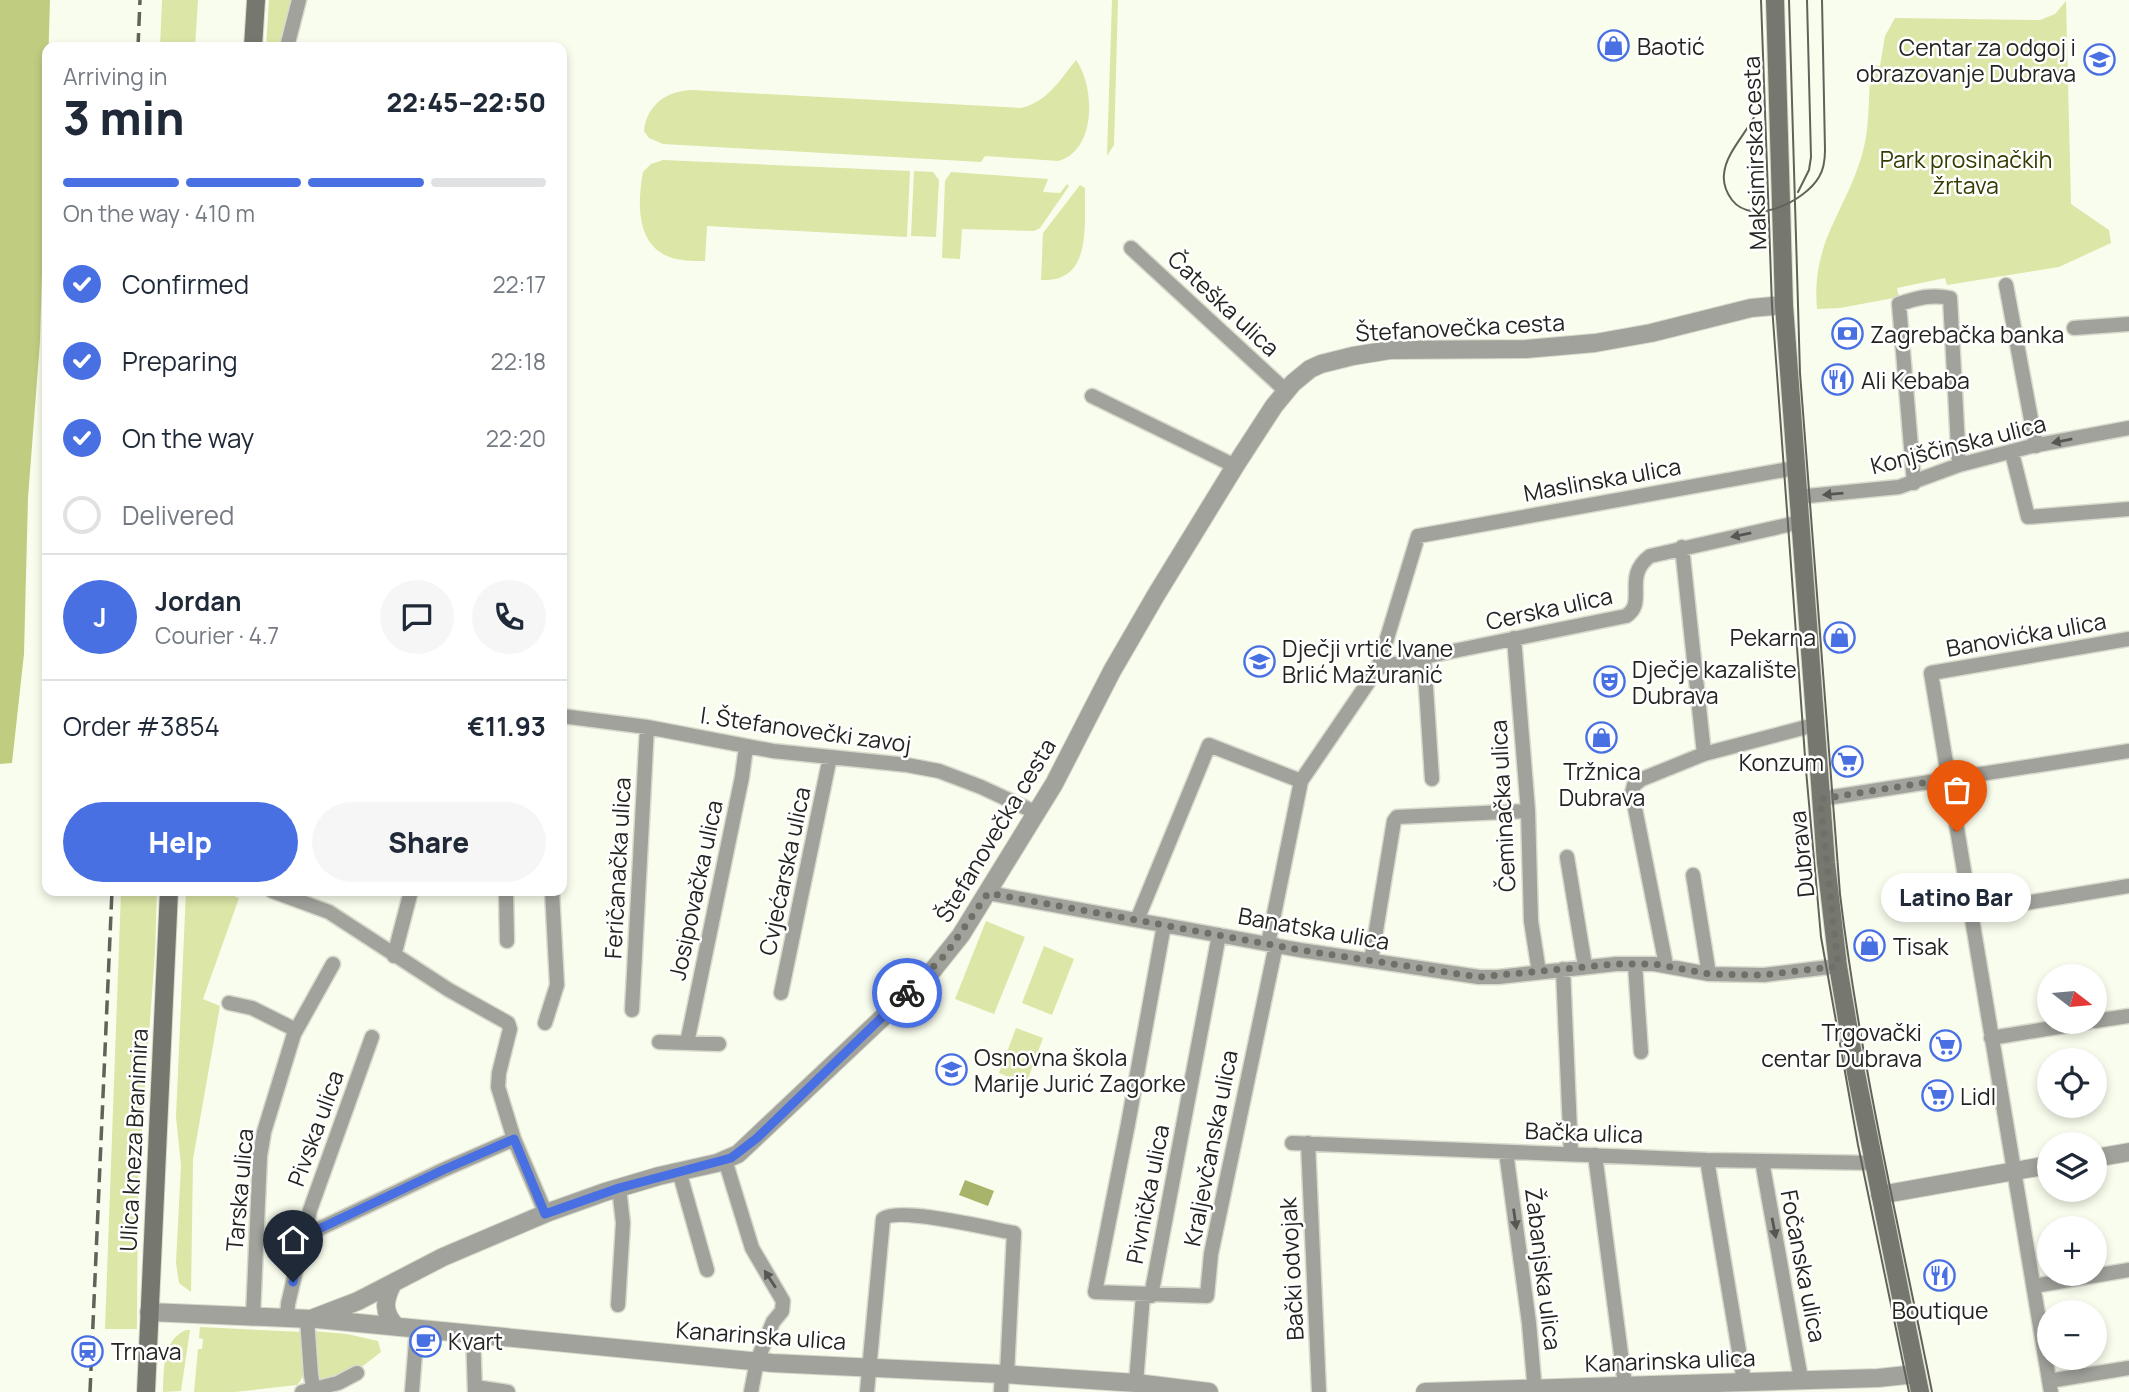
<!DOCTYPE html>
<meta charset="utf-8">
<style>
:root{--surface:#fff;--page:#f6f6f7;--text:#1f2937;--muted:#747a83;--line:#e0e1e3;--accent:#4870e3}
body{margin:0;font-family:Manrope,sans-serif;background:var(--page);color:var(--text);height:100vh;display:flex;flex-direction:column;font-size:26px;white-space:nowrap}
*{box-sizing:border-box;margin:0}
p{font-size:23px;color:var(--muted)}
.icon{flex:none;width:38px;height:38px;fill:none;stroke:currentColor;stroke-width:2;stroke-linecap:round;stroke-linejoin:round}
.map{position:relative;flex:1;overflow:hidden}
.sheet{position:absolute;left:42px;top:42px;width:525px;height:854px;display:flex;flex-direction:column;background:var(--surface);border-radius:14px;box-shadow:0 4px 10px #0003}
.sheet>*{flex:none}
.needle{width:46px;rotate:106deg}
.buttons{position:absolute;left:2037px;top:964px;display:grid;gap:14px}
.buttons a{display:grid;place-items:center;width:70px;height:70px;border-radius:50%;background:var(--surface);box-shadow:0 4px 10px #0003;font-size:35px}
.pin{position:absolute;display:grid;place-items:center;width:60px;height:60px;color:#fff;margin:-72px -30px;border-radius:50% 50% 50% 0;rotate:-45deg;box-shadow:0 0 7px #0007}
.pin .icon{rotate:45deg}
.courier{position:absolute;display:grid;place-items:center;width:70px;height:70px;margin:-35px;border:5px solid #4870e3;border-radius:50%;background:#fff;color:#222;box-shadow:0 2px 9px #0007}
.bubble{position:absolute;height:49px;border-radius:24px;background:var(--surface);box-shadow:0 4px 10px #0003;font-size:23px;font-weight:800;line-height:49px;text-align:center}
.head em{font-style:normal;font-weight:800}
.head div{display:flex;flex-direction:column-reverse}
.head{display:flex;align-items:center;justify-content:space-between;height:119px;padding:0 21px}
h1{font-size:46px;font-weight:800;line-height:52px}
.bar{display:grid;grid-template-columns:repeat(4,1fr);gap:10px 7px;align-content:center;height:84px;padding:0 21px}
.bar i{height:9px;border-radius:5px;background:var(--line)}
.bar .active{background:var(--accent)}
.bar p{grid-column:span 4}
.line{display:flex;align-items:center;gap:18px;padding:0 21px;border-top:2px solid var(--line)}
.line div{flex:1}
.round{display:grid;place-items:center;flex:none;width:74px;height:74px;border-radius:37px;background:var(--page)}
ol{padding:0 21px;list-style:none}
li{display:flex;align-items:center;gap:21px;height:77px}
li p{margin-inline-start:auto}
li .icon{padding:7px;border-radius:50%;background:var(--accent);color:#fff;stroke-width:4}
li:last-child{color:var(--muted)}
li i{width:38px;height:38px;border:4px solid var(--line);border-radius:50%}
.cta{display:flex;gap:14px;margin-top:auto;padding:14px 21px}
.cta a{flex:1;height:80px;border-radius:42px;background:var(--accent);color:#fff;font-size:28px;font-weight:800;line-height:80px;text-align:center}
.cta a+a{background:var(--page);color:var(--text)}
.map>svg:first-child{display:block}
</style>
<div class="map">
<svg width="2129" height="1392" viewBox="0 0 2129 1392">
<rect width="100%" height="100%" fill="#f9fded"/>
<path fill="#dbe6a7" d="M 162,0 L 198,0 L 195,47 L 160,47 Z
M 269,0 L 294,0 L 282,47 L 266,47 Z
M 1112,0 L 1118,0 L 1114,145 L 1107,156 Z
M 2066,1 L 2071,204 L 2109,230 L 2111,243 L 2059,267 L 1947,285 L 1945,278 L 1897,288 L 1899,297 L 1840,308 L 1817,309 C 1811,240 1847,211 1863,151 C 1871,123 1867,94 1872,65 L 1880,66 L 1885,36 L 1895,18 L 2040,20 L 2055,14 Z
M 1076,60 C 1095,86 1097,151 1058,161 L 985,156 L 981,162 L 663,144 L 649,138 L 644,131 C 647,104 667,91 692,90 L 1021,108 C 1047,102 1060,80 1076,60 Z
M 663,160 L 910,171 L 907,237 L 707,226 L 705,261 C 692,261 679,261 667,256 C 635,242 638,200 643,172 L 651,164 Z
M 914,171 L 933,172 L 939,180 L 936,237 L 911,236 Z
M 951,172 L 1048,179 L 1043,192 L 1060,193 L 1067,184 L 1069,186 L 1040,228 L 1034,231 L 962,229 L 960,259 L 942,258 L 945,181 Z
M 1080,185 L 1085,188 C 1084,224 1093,283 1041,280 L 1043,233 Z
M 121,891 L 157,891 L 155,953 L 138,1182 L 137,1329 L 105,1329 Z
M 186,891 L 221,891 L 239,898 L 203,999 L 220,1006 L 193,1159 L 191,1292 L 179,1283 L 176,1263 L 181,1165 L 176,1117 Z
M 986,921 L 1025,937 L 994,1014 L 955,999 Z
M 1044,946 L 1074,959 L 1052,1015 L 1022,1003 Z
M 1016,1028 L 1043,1038 L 1026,1084 L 999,1073 Z
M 200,1327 L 302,1332 C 303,1349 310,1373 297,1385 L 235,1392 L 194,1392 L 198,1349 L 202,1349 L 203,1339 L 199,1338 Z
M 186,1330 L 190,1330 L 181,1391 L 163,1392 C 164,1370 162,1340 186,1330 Z
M 312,1331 L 347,1334 L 378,1341 L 381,1352 L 351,1375 L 318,1382 Z"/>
<path fill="#c0cd80" d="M 0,0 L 50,0 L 40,341 L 28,498 L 24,654 L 12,763 L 0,764 Z"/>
<path fill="#a8b469" d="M 965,1180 L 994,1191 L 988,1206 L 959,1195 Z"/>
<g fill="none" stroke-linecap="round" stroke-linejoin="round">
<defs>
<path id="minor" d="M 287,47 L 299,0
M 1131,248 L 1286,391
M 2006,285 L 2036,446
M 2074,328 L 2129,324
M 1092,396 L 1235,466
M 2012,453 L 2028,517 L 2129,509
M 1914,483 L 1899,304 C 1917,298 1931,294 1950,298 L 1959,465
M 1797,497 L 1899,487 L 1959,465 L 2032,446 L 2129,428
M 1682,547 L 1704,754
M 1514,638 L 1528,811 L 1531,921 L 1539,972
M 1424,657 L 1432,779
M 1378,668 L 1424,657 L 1626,616 C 1648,602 1622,577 1650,556 L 1792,524 L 1799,520
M 562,716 L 647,727 L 773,751 L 907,765 L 939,771 L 981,787 L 1037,813
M 1820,799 L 2129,751
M 1567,857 L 1585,966
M 1693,875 L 1709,974
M 272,891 L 329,912 L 449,990 L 508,1023 L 510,1029 L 499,1073 L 498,1087 L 514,1139 L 546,1214
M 506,891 L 507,941
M 988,893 L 1300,950 L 1479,977 L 1498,977 L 1616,964 L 1654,964 L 1709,974 L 1764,975 L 1838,966
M 1971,912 L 2129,886
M 1137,920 L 1209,745 L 1301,781
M 1164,925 L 1128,1124 L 1095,1292 L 1207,1296 L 1211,1254 L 1276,945
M 1268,944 L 1301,781 L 1378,668 L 1418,536 L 1795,468
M 394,956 L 411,891
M 1371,961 L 1394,821 L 1397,817 L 1528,811
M 1635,964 L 1641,1052
M 1666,965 L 1632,793 L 1634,785 L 1642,779 L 1704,754 L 1814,725
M 1563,969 L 1571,1154
M 781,993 L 830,757
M 229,1003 L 252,1008 L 296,1030
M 632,1010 L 647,727
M 2095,1021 L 2129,1016
M 545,1023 L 557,985 L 552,891
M 1991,1038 L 2089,1022
M 659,1042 L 719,1044
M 687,1043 L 742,777 L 746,747
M 1292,1143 L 1707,1160 L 1874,1163
M 1308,1143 L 1319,1392
M 1506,1152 L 1529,1323 L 1535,1392
M 1595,1155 L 1625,1385
M 725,1160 L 752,1248 L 783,1301 L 782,1311 L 773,1322 L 757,1361 L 751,1392
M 1707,1160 L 1744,1381
M 1762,1161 L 1801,1379
M 679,1171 L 707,1270
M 302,1237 L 443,1170 L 514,1139
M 2034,1286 L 2129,1270
M 1151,1296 L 1219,935
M 618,1305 L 623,1223 L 619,1188
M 253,1316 L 260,1156 L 264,1132 L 294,1034 L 333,964
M 287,1318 L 288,1304 L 310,1210 L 372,1037
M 307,1319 L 311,1375 L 314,1392
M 473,1334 L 475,1392
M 2049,1381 L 2129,1368
M 1136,1383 L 1143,1295
M 475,1387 L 508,1392
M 302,1392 L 338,1383 L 357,1373
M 412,1392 L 417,1328
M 867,1392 L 883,1219 C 897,1206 992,1229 1014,1233 L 1007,1374
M 1001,1392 L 1002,1374
M 2051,1392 L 1931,673 L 2129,639"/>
<path id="tertiary" d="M 2095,1158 L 2129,1152
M 1880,1195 L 2049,1165
M 393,1283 C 384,1300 382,1313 397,1327
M 149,1312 L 311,1319 L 358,1301 L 443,1257 L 549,1212 L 605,1192 L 659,1176 L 717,1163 L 738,1154 L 933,970 L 961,935 L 1054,784 L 1112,671 L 1156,595 L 1237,463 L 1274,406 L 1293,383 L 1310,369 L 1321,364 L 1353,356 L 1390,350 L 1526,349 L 1595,343 L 1651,333 L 1751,308 L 1784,305
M 317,1319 L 772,1363 L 1002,1374 L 1136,1383 L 1209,1392
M 1425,1392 L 1878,1378 L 1916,1374"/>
<path id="secondary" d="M 1775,0 L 1784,305 L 1826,863 L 1838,966 L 1856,1073 L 1920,1392
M 253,47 L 256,0
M 146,1392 L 169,891"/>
</defs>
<use href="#minor" stroke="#d7dacc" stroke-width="17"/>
<use href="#tertiary" stroke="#d7dacc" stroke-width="20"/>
<use href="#secondary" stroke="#d7dacc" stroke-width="20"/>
<use href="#minor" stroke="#a1a29c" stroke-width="14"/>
<use href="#tertiary" stroke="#a1a29c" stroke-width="18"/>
<use href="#secondary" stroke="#76786f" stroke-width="18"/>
<path stroke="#61625a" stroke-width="2" d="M 1761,0 L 1772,306 L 1806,770 L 1821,937 L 1858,1145 L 1909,1392
M 1789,0 L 1800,373 L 1840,894 C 1860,1062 1899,1226 1932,1392
M 1761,103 C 1753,127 1726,150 1724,174 C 1723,183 1726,192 1732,200 C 1753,227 1805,201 1819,177 C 1824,169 1825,160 1825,150 L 1822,0
M 1798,192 L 1809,170 L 1811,157 L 1807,0"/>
<path stroke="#61625a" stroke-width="3.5" stroke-dasharray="14 7" stroke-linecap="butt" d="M 138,47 L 140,0
M 90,1392 L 112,891"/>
</g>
<defs><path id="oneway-solid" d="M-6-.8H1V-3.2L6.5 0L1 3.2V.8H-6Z" transform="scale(1.75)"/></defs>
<g fill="#565752">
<use href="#oneway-solid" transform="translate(2062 441) rotate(169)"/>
<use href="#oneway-solid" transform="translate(1833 494) rotate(175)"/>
<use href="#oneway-solid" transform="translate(1741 535) rotate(168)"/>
<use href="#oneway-solid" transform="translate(1515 1219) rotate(82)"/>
<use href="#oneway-solid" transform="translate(1774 1228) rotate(79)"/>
<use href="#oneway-solid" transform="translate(770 1279) rotate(-123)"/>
</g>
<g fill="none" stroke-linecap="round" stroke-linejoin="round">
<path stroke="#6f7168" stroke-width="7" stroke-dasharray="0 12.6" d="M 907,993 L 946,954 L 988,893 L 1300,950 L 1479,977 L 1616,964 L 1654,964 L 1709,974 L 1764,975 L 1838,966 L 1820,799 L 1948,779 L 1957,832"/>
<path stroke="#4870e3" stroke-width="9" d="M 293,1282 L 302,1237 L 443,1170 L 514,1139 L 545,1214 L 619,1188 L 731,1158 L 757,1138 L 907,993"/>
</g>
<defs>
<symbol id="shop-ring" viewBox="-11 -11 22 22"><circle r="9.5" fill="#fff" stroke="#4870e3" stroke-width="1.5"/><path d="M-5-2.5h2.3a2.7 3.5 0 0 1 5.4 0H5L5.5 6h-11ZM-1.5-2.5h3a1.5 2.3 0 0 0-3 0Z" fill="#4870e3"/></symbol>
<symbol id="school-ring" viewBox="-11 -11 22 22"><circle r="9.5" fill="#fff" stroke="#4870e3" stroke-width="1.5"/><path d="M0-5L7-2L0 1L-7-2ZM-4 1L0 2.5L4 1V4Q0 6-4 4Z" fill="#4870e3"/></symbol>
<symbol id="bank-ring" viewBox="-11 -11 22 22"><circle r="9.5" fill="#fff" stroke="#4870e3" stroke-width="1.5"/><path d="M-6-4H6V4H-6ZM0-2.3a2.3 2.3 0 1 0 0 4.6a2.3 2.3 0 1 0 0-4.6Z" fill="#4870e3"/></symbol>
<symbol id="restaurant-ring" viewBox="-11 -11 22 22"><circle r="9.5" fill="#fff" stroke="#4870e3" stroke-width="1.5"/><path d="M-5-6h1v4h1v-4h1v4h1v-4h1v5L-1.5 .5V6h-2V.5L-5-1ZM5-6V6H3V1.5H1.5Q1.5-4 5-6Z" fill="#4870e3"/></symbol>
<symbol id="theatre-ring" viewBox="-11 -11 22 22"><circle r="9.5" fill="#fff" stroke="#4870e3" stroke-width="1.5"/><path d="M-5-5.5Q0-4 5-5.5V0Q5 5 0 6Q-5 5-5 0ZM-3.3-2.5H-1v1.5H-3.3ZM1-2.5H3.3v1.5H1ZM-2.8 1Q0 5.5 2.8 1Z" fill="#4870e3"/></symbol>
<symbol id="supermarket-ring" viewBox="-11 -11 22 22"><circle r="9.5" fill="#fff" stroke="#4870e3" stroke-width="1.5"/><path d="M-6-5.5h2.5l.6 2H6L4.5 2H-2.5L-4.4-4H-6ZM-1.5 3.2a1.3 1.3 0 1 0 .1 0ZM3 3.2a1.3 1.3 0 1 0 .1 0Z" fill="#4870e3"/></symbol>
<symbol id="cafe-ring" viewBox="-11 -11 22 22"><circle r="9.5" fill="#fff" stroke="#4870e3" stroke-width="1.5"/><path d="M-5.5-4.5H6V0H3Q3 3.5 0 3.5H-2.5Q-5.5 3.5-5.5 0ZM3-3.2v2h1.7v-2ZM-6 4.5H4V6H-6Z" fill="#4870e3"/></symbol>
<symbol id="station-ring" viewBox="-11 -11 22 22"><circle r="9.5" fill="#fff" stroke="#4870e3" stroke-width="1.5"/><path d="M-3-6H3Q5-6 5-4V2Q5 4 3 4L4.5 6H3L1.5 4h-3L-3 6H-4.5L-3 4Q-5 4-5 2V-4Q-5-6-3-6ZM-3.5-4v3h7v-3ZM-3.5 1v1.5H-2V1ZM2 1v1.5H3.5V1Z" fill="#4870e3"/></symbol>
</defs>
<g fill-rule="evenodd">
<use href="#shop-ring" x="1596" y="28" width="35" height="35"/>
<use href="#school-ring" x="2082" y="42" width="35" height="35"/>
<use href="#bank-ring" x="1830" y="316" width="35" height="35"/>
<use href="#restaurant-ring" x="1820" y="362" width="35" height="35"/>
<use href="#shop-ring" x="1822" y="620" width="35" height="35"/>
<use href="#school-ring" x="1242" y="644" width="35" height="35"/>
<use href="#theatre-ring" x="1592" y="664" width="35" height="35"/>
<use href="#shop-ring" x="1584" y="720" width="35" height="35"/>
<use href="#supermarket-ring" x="1830" y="744" width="35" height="35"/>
<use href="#shop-ring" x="1852" y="928" width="35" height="35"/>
<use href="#supermarket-ring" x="1928" y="1028" width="35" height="35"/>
<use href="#school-ring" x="934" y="1052" width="35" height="35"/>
<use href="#supermarket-ring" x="1920" y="1078" width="35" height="35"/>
<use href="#restaurant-ring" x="1922" y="1258" width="35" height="35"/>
<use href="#cafe-ring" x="408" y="1324" width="35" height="35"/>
<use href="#station-ring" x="70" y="1334" width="35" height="35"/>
</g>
<g text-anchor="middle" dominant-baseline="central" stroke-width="5" stroke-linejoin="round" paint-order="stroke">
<g font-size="23" fill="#242520" stroke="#fff" text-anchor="start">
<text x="1637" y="46">Baotić</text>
<text x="2076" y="47" text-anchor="end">Centar za odgoj i<tspan x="2076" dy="26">obrazovanje Dubrava</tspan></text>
<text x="1870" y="334">Zagrebačka banka</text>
<text x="1861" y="380">Ali Kebaba</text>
<text x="1816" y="637" text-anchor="end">Pekarna</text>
<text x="1282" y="648">Dječji vrtić Ivane<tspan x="1282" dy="26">Brlić Mažuranić</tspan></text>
<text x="1632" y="669">Dječje kazalište<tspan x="1632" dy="26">Dubrava</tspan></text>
<text x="1824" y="762" text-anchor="end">Konzum</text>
<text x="1602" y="771" text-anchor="middle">Tržnica<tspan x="1602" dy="26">Dubrava</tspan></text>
<text x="1893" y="946">Tisak</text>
<text x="1922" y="1032" text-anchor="end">Trgovački<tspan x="1922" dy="26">centar Dubrava</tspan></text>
<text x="974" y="1057">Osnovna škola<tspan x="974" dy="26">Marije Jurić Zagorke</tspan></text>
<text x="1960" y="1096">Lidl</text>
<text x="1940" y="1310" text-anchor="middle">Boutique</text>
<text x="448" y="1341">Kvart</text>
<text x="111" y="1351">Trnava</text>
</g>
<g font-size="23" fill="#242520" stroke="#fff">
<text transform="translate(1754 153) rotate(-92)">Maksimirska cesta</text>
<text transform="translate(1224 303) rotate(43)">Čateška ulica</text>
<text transform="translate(1460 327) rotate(-3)">Štefanovečka cesta</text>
<text transform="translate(1958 444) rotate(-14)">Konjščinska ulica</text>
<text transform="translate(1602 479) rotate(-10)">Maslinska ulica</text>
<text transform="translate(1549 608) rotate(-12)">Cerska ulica</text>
<text transform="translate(2026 634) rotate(-10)">Banovićka ulica</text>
<text transform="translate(806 729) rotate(8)">I. Štefanovečki zavoj</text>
<text transform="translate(1502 806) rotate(-93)">Čeminačka ulica</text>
<text transform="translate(995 830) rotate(-59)">Štefanovečka cesta</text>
<text transform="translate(1801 854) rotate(-96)">Dubrava</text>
<text transform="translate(617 868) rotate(-87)">Feričanačka ulica</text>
<text transform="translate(784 871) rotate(-78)">Cvjećarska ulica</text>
<text transform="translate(695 890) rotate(-78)">Josipovačka ulica</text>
<text transform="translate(1314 928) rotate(10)">Banatska ulica</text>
<text transform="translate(315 1128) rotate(-70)">Pivska ulica</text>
<text transform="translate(1584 1132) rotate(2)">Bačka ulica</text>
<text transform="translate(133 1140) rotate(-87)">Ulica kneza Branimira</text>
<text transform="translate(1210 1148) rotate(-79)">Kraljevčanska ulica</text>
<text transform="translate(239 1190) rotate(-85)">Tarska ulica</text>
<text transform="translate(1147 1194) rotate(-79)">Pivnička ulica</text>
<text transform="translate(1804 1266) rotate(79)">Fočanska ulica</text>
<text transform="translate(1291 1269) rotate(-93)">Bački odvojak</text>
<text transform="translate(1544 1269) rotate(83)">Žabanjska ulica</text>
<text transform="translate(761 1335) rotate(4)">Kanarinska ulica</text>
<text transform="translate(1670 1360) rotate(-2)">Kanarinska ulica</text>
</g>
<g font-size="23" fill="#363c00" stroke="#fff">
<text x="1966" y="159">Park prosinačkih<tspan x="1966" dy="26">žrtava</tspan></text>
</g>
</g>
</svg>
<div class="buttons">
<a><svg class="needle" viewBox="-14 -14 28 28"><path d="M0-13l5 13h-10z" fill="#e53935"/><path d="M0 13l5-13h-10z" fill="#747a83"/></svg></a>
<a><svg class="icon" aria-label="locate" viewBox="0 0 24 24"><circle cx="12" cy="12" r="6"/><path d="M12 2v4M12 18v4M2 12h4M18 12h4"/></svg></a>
<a><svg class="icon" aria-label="layers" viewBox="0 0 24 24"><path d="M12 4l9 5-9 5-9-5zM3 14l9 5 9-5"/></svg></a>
<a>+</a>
<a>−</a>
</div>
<div class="pin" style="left:1957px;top:832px;background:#ea580c"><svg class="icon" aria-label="bag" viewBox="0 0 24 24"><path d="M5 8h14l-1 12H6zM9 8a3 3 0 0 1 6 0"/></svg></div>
<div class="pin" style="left:293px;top:1282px;background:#1f2937"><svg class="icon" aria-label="home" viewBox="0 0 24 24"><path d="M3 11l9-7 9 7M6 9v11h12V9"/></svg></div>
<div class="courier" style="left:907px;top:993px"><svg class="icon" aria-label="bike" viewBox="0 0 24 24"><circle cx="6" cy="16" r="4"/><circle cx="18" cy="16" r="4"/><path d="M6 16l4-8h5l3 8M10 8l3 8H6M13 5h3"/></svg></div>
<div class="bubble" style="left:1881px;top:873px;width:150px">Latino Bar</div>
<section class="sheet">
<div class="head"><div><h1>3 min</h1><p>Arriving in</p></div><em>22:45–22:50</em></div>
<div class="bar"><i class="active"></i><i class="active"></i><i class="active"></i><i></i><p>On the way · 410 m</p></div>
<ol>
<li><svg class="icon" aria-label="check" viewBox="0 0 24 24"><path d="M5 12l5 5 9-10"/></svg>Confirmed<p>22:17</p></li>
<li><svg class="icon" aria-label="check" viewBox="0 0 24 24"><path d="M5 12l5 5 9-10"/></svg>Preparing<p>22:18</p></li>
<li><svg class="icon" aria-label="check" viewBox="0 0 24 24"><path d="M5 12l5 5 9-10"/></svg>On the way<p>22:20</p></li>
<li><i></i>Delivered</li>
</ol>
<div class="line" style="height:126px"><b class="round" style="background:var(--accent);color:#fff">J</b><div><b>Jordan</b><p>Courier · 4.7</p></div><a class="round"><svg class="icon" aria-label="chat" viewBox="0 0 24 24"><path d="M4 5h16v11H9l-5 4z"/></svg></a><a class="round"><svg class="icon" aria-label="phone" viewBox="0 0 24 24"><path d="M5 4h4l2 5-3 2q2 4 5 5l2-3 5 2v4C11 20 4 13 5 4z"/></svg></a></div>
<div class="line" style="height:91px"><div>Order #3854</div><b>€11.93</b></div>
<div class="cta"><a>Help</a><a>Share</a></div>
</section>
</div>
